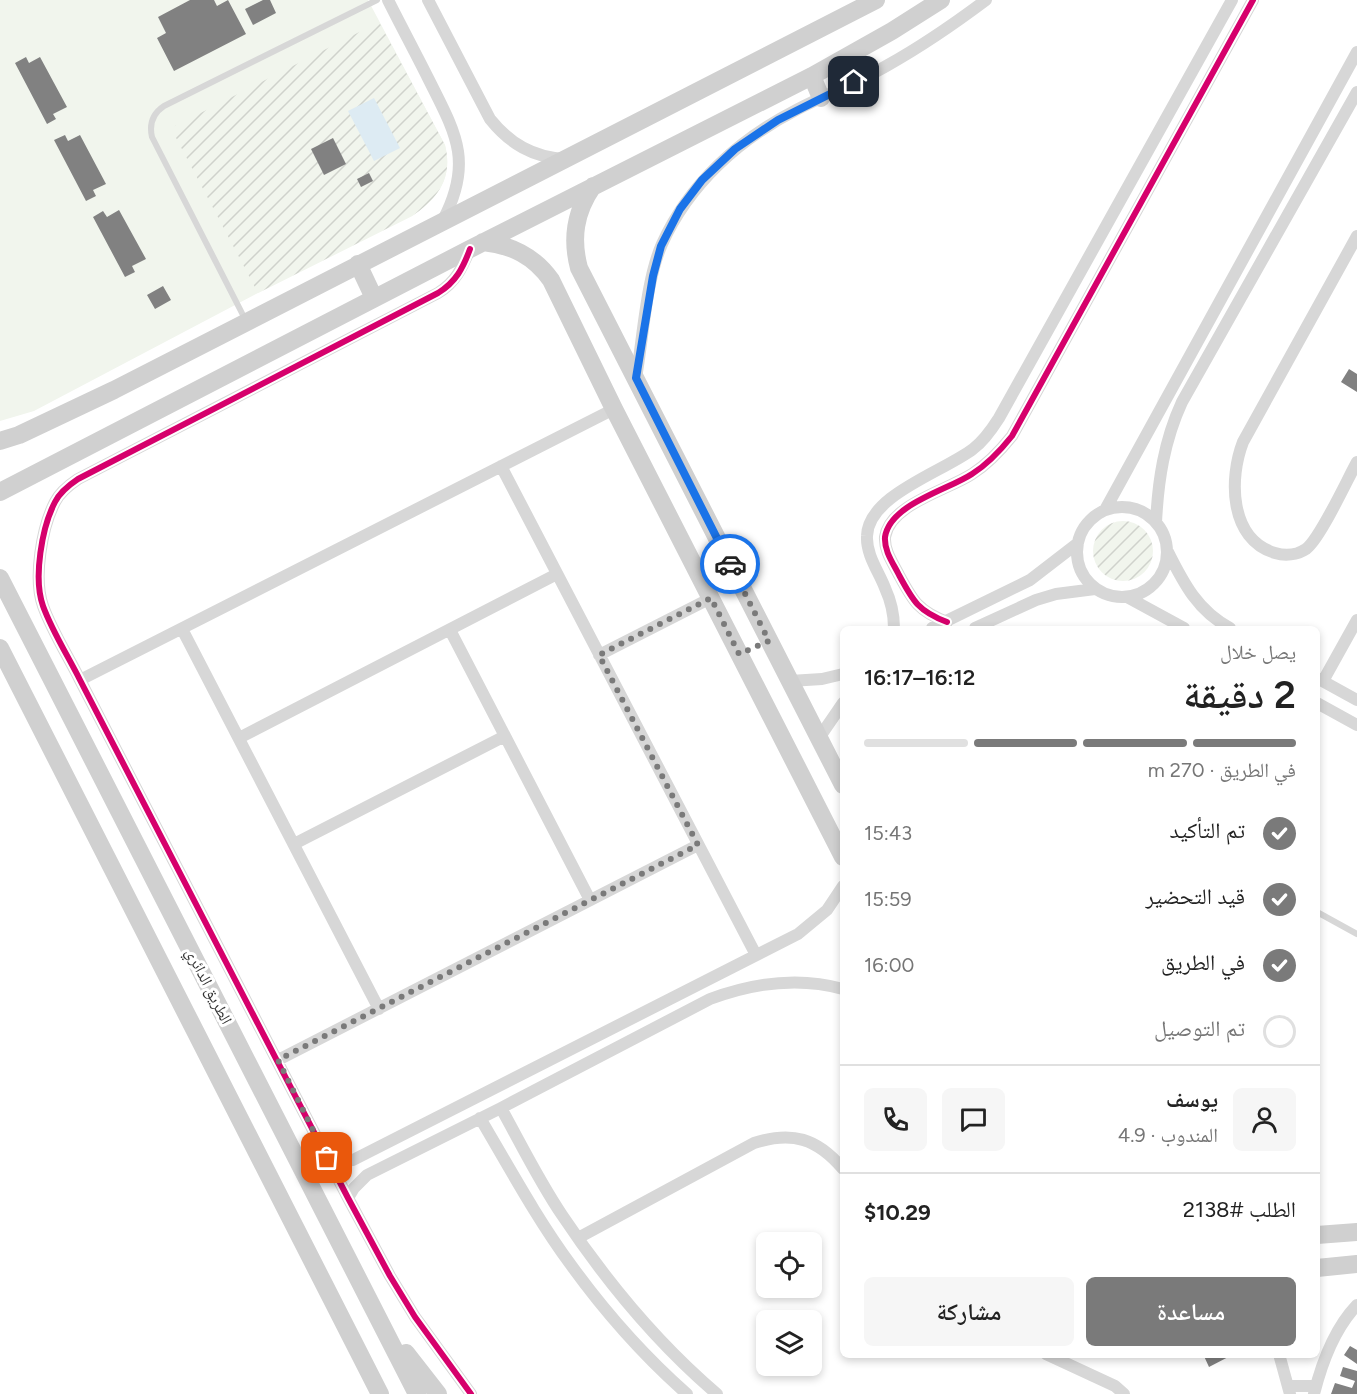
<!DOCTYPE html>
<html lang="ar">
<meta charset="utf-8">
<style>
:root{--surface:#fff;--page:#f6f6f6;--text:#222;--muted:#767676;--line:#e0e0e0;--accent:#7a7a7a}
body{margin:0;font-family:Figtree,"Noto Naskh Arabic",sans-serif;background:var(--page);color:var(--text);direction:rtl;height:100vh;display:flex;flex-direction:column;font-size:22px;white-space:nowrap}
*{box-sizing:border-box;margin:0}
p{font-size:20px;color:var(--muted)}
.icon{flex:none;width:33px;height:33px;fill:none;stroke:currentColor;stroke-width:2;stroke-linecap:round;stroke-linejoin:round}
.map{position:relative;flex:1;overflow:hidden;direction:ltr}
.panel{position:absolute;left:840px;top:626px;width:480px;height:732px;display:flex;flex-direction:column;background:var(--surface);border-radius:9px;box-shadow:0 3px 9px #0003;direction:rtl}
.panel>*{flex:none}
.tools{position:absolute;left:756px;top:1232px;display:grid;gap:12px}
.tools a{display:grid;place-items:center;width:66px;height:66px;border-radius:9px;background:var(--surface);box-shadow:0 3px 9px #0003;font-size:30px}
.pin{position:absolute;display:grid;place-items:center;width:51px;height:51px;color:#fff;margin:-26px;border-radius:12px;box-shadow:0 3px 9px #0006}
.courier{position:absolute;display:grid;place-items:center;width:60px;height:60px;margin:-30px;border:4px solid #1a73e8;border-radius:50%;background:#fff;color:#222;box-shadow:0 2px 8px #0007}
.headline em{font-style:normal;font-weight:600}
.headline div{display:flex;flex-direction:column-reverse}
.headline{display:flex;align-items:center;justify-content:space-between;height:102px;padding:0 24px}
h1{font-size:39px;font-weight:600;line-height:45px}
.bar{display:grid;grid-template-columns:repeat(4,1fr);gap:9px 6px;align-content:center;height:72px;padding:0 24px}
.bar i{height:8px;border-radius:4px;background:var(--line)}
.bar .active{background:var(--accent)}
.bar p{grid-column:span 4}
.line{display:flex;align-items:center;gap:15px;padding:0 24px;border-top:2px solid var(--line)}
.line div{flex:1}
.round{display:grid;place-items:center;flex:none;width:63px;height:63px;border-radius:9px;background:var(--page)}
ol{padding:0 24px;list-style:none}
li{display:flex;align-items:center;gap:18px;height:66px}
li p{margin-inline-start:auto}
li .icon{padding:6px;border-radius:50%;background:var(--accent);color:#fff;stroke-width:4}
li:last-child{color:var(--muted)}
li i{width:33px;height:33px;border:3px solid var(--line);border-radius:50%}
.primary-button{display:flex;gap:12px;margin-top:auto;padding:12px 24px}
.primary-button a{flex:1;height:69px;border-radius:9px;background:var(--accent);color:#fff;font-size:24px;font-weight:600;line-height:69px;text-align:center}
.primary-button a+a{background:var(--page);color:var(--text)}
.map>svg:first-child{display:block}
</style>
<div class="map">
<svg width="1357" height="1394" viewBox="0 0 1357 1394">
<defs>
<pattern id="garden-furrows" width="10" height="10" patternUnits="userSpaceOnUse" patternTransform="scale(1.5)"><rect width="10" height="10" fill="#f1f5ed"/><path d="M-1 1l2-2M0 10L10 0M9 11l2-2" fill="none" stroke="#cfd2cc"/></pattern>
</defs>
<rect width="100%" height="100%" fill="#fff"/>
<path fill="#f1f5ed" d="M 0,0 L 368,0 L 445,145 C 453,177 439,198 412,216 L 258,293 L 34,411 L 0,421 Z"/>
<path fill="url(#garden-furrows)" d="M 379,22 L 445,145 C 453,177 439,198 412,216 L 258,293 L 174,134 L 175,126 Z
M1093 551a30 30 0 1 1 60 0a30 30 0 1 1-60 0Z"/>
<path fill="#ddebf3" d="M 374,98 L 400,148 L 374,161 L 348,111 Z"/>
<path fill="#818181" d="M 190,0 L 214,0 L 217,6 L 228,0 L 246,34 L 174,71 L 157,38 L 166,33 L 158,17 Z
M 263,0 L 270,0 L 276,13 L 253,25 L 245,9 Z
M 26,57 L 29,63 L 40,57 L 67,107 L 53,114 L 56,119 L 47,124 L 15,63 Z
M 65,135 L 68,141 L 80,135 L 106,184 L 93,190 L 96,196 L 86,201 L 54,140 Z
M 333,138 L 346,164 L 324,175 L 311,149 Z
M 369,173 L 373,181 L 361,187 L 357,179 Z
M 119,210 L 146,259 L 132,266 L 135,272 L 125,277 L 93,217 L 103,211 L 107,217 Z
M 163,286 L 171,300 L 155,309 L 147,295 Z
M 1349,369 L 1357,374 L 1357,392 L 1341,382 Z
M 1350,1346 L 1357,1350 L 1357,1364 L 1344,1355 Z
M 1203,1354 L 1234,1354 L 1209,1367 Z
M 1343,1367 L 1357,1371 L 1357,1394 L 1331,1394 L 1335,1383 L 1352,1388 L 1355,1381 L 1340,1376 Z"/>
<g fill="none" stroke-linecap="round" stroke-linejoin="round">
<path stroke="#d7d7d7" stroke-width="6" d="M 246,321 L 152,137 C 149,124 152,114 164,106 L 377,0
M 1317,912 L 1357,934"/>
<path stroke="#d7d7d7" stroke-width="12" d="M 388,0 C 401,26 415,52 428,78 C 455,132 474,161 443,220
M 428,0 L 490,119 C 510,144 533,157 564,159
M 1357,236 L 1243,442 C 1229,478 1229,539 1275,553 C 1285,556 1297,555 1306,549 C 1320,539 1347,480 1357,462
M 470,249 C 462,268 456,282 438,293 L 78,479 C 69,485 60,492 55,502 C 42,527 33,578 43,606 C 52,631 68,656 80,680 L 348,1198 L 390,1276 L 415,1317 L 471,1394
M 636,378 C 643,339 646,280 662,244 C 689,184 739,139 798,109 C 827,94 859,82 888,65 C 922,46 954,24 986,0
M 501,466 L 756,955
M1077 552a45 45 0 1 1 90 0a45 45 0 1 1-90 0Z
M 1105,510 L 1357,52
M 1156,523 C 1158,481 1164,441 1182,402 L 1357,92
M 1168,552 C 1184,584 1198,611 1230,628
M 1127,597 L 1184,628
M 947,622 C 918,611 913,601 899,575 C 893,563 884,551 885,537 C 890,504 948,490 972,474 C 988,464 1000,451 1012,436 L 1253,0
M 894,628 C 894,614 891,601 885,588 C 879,572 866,555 867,536 C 868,495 943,472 973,449 C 984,441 992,429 999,418 L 1232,0
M 932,628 L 1030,580 L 1078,543
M 975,628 L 1036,600 L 1056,594 L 1095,589
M 182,629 L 379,1009
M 450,630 L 590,900
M 599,655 L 711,598
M 1317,678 L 1357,700
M 80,680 L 614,409
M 790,681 L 822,679 L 843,674
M 1323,681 L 1357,620
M 1317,703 L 1357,725
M 239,738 L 557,574
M 819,738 L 843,703
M 294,844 L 505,736
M 278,1060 L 698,845
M 501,1108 C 521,1144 539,1181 562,1215 C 606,1281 656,1342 717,1394
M 480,1118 C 509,1167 537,1219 571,1265 C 605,1312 644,1356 687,1394
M 327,1158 L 339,1161 L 353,1160 L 798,934 L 827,910 L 843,886
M 348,1198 L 354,1188 L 367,1175 L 501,1108 L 710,999 C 753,983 797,976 843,989
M 578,1238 L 754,1143 C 792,1131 817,1138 843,1169
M 1046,1354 L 1115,1386 L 1124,1394
M 1279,1354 L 1290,1394
M 1288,1386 L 1316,1386
M 1314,1394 C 1322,1362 1334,1329 1357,1305"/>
<path stroke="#d0d0d0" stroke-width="18" d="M 812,76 L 821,98
M 593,186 C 575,212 571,238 579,268 L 843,785
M 483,242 C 512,245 534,256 551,280 L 614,409 L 843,857
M 358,264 L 374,298
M 0,441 L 19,435 L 114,390 L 876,0
M 0,492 L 470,249 L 812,76 L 892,31 L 941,0
M 0,578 L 417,1394
M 0,648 L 380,1394
M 1317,1235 L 1357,1232
M 1317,1268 L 1357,1264
M 406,1353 L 438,1394"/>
<defs>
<path id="cycleway" d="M 470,249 C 463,268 456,282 438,293 L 78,479 C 69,485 60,492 55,502 C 42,527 33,578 43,606 C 52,631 68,656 80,680 L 348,1198 L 390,1276 L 415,1317 L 471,1394
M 947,622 C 918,611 913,601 899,575 C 893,563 884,551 885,537 C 890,504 948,490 972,474 C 988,464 1000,451 1012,436 L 1253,0"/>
</defs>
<use href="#cycleway" stroke="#fff" stroke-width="10"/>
<use href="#cycleway" stroke="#d6006c" stroke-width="6"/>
</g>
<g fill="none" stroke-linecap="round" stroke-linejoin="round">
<path stroke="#7a7a7a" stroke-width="6" stroke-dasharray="0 10.8" d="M 327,1158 L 278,1060 L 698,845 L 599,655 L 711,598 L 739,654 L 769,641 L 730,564"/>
<path stroke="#1a73e8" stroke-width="8" d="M 730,564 L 636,378 L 653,276 L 661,246 L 680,209 L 702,180 L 735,149 L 778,120 L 854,82"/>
</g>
<g text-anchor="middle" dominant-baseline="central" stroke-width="6" stroke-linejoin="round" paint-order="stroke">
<g font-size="16" fill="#333" stroke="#fff">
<text transform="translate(209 986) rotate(63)">الطريق الدائري</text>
</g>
</g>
</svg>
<div class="tools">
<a><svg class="icon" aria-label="locate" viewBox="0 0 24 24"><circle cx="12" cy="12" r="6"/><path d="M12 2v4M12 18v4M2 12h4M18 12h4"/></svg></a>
<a><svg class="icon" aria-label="layers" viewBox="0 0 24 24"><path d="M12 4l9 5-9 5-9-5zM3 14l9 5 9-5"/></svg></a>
</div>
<div class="pin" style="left:327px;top:1158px;background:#ea580c"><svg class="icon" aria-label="bag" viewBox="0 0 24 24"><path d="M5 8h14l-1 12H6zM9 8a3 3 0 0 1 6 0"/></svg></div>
<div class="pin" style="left:854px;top:82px;background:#1f2937"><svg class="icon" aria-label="home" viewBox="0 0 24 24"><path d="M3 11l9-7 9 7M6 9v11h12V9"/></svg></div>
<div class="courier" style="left:730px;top:564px"><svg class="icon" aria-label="car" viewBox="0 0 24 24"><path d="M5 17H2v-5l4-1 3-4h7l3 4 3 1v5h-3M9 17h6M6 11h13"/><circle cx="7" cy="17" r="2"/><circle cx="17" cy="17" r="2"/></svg></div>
<section class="panel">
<div class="headline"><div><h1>2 دقيقة</h1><p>يصل خلال</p></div><em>16:12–16:17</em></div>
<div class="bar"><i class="active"></i><i class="active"></i><i class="active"></i><i></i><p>في الطريق · 270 m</p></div>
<ol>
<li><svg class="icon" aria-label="check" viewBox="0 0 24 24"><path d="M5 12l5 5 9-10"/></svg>تم التأكيد<p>15:43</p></li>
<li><svg class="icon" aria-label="check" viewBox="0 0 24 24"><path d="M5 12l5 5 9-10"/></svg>قيد التحضير<p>15:59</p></li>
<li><svg class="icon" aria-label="check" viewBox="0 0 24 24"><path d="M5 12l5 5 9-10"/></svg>في الطريق<p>16:00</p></li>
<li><i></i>تم التوصيل</li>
</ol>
<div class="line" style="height:108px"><a class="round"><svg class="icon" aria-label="person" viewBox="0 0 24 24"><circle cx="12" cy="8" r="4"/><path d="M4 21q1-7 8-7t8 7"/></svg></a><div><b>يوسف</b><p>المندوب · 4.9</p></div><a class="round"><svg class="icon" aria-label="chat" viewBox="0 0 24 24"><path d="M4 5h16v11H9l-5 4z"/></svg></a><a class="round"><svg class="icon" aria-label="phone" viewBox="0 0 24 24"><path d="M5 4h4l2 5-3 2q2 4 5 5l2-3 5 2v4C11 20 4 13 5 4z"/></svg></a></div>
<div class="line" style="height:78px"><div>الطلب #2138</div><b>$10.29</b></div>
<div class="primary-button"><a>مساعدة</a><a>مشاركة</a></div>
</section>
</div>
